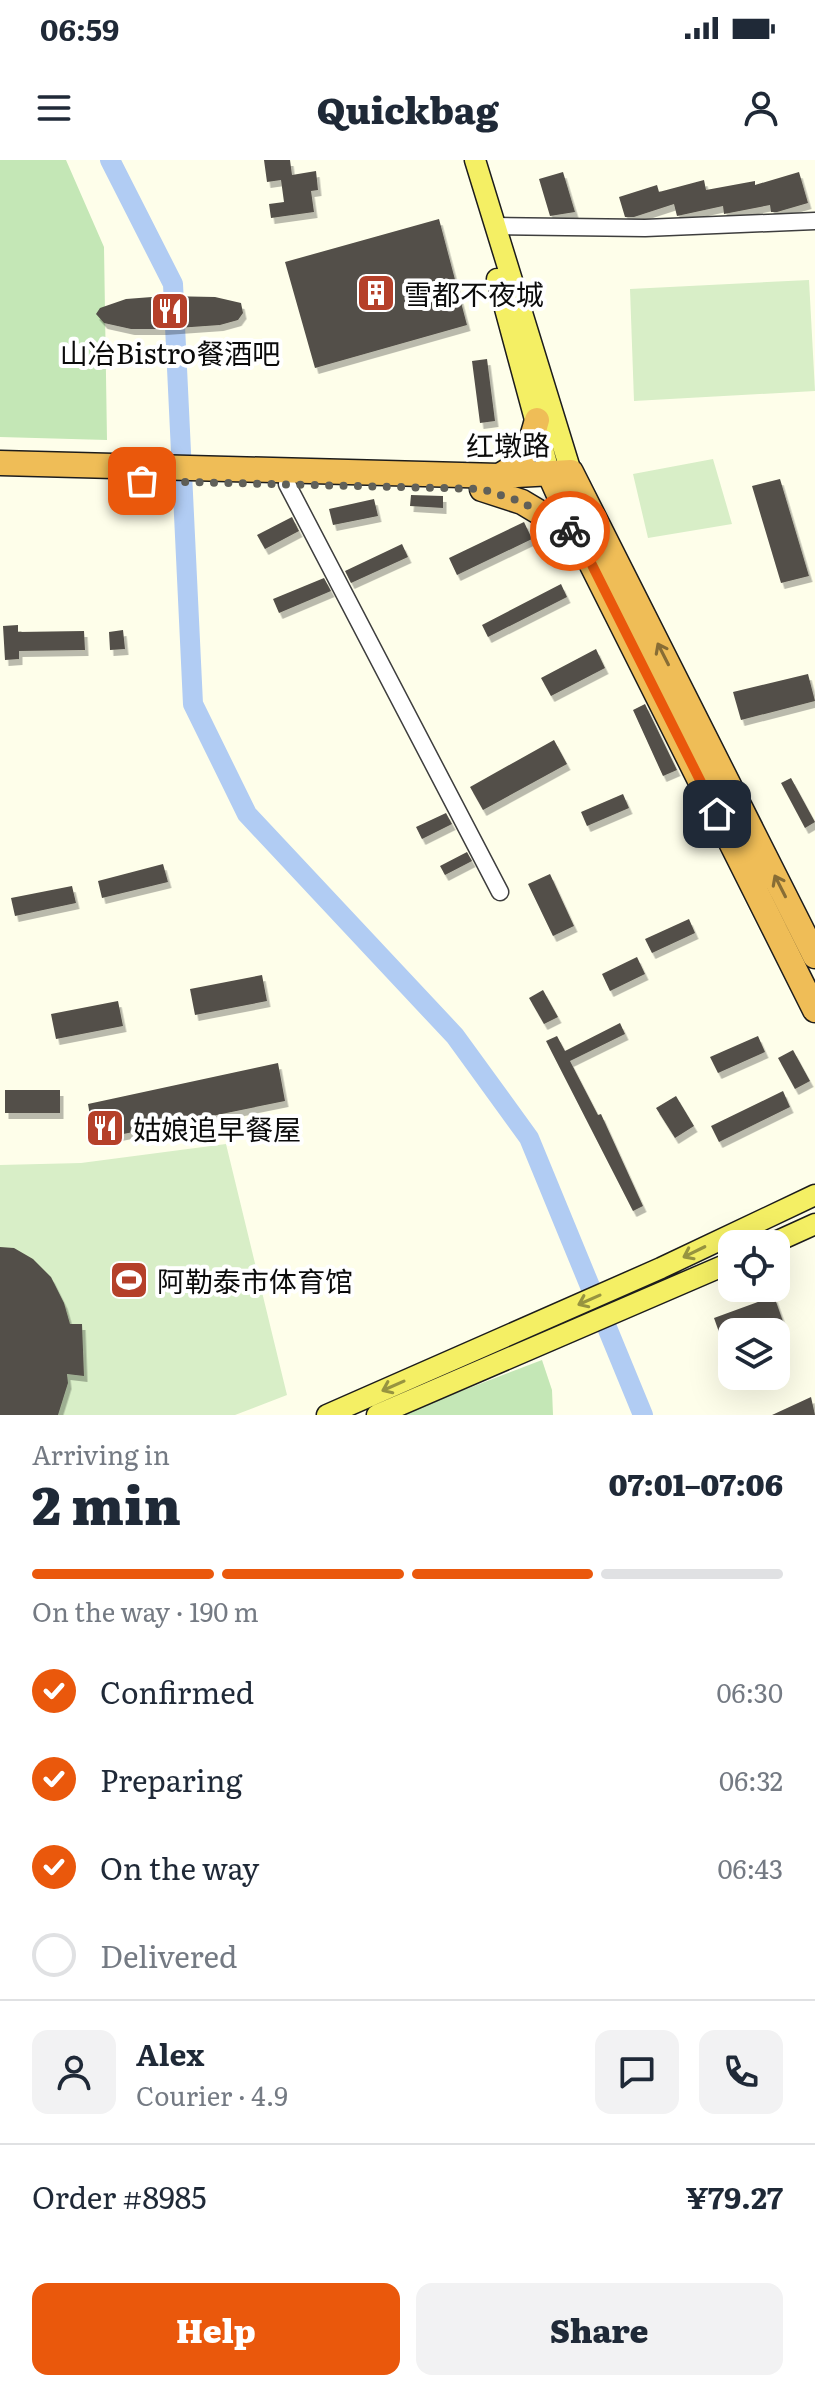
<!DOCTYPE html>
<meta charset="utf-8">
<style>
:root{--surface:#fff;--page:#f2f2f3;--text:#1f2937;--muted:#747a83;--line:#e0e1e3;--accent:#ea580c}
body{margin:0;font-family:Literata,"Noto Sans SC",serif;background:var(--page);color:var(--text);height:100vh;display:flex;flex-direction:column;font-size:30px;white-space:nowrap}
*{box-sizing:border-box;margin:0}
p{font-size:26px;color:var(--muted)}
.icon{flex:none;width:44px;height:44px;fill:none;stroke:currentColor;stroke-width:2;stroke-linecap:round;stroke-linejoin:round}
.map{position:relative;height:1255px;overflow:hidden}
.side{display:flex;flex-direction:column;background:var(--surface);flex:1}
.side>*{flex:none}
.fabs{position:absolute;left:718px;top:1070px;display:grid;gap:16px}
.fabs a{display:grid;place-items:center;width:72px;height:72px;border-radius:16px;background:var(--surface);box-shadow:0 8px 32px #0002;font-size:40px}
.pin{position:absolute;display:grid;place-items:center;width:68px;height:68px;color:#fff;margin:-34px;border-radius:16px;box-shadow:0 4px 12px #0006}
.courier{position:absolute;display:grid;place-items:center;width:80px;height:80px;margin:-40px;border:6px solid #ea580c;border-radius:50%;background:#fff;color:#222;box-shadow:0 2px 10px #0007}
.head em{font-style:normal;font-weight:800}
.head div{display:flex;flex-direction:column-reverse}
.head{display:flex;align-items:center;justify-content:space-between;height:136px;padding:0 32px}
h1{font-size:52px;font-weight:800;line-height:60px}
.bar{display:grid;grid-template-columns:repeat(4,1fr);gap:12px 8px;align-content:center;height:96px;padding:0 32px}
.bar i{height:10px;border-radius:6px;background:var(--line)}
.bar .selected{background:var(--accent)}
.bar p{grid-column:span 4}
.line{display:flex;align-items:center;gap:20px;padding:0 32px;border-top:2px solid var(--line)}
.line div{flex:1}
.round{display:grid;place-items:center;flex:none;width:84px;height:84px;border-radius:16px;background:var(--page)}
ol{padding:0 32px;list-style:none}
li{display:flex;align-items:center;gap:24px;height:88px}
li p{margin-inline-start:auto}
li .icon{padding:8px;border-radius:50%;background:var(--accent);color:#fff;stroke-width:4}
li:last-child{color:var(--muted)}
li i{width:44px;height:44px;border:4px solid var(--line);border-radius:50%}
.cta{display:flex;gap:16px;margin-top:auto;padding:16px 32px}
.cta a{flex:1;height:92px;border-radius:16px;background:var(--accent);color:#fff;font-size:32px;font-weight:800;line-height:92px;text-align:center}
.cta a+a{background:var(--page);color:var(--text)}
.status{display:flex;justify-content:space-between;align-items:center;height:56px;padding:0 40px;background:var(--surface);direction:ltr}
.status svg{height:22px;fill:currentColor}
header{display:flex;justify-content:space-between;align-items:center;height:104px;padding:0 32px;background:var(--surface);font-size:36px;font-weight:800}
.map>svg:first-child{display:block}
</style>
<div class="status"><b>06:59</b><svg viewBox="0 0 49 12"><path d="M0 12V9h3v3zM5 12V6h3v6zM10 12V3h3v9zM15 12V0h3v12zM26 1h20v11H26zM47 4h2v5h-2z"/></svg></div>
<header><svg class="icon" aria-label="menu" viewBox="0 0 24 24"><path d="M4 6h16M4 12h16M4 18h16"/></svg>Quickbag<svg class="icon" aria-label="person" viewBox="0 0 24 24"><circle cx="12" cy="8" r="4"/><path d="M4 21q1-7 8-7t8 7"/></svg></header>
<div class="map">
<svg width="815" height="1255" viewBox="0 0 815 1255">
<defs>
<filter id="shadow"><feDropShadow dx="3.5" dy="6" stdDeviation="0" flood-color="#0004"/></filter>
</defs>
<rect width="100%" height="100%" fill="#fefeea"/>
<path fill="#c4e7b6" d="M 0,0 L 66,0 L 104,87 L 107,280 L 0,277 Z
M 542,1200 L 552,1230 L 553,1255 L 399,1255 Z"/>
<path fill="#d8eec7" d="M 809,120 L 815,231 L 634,241 L 630,129 Z
M 713,299 L 732,364 L 648,378 L 633,314 Z
M 226,984 L 287,1235 L 235,1255 L 0,1255 L 0,1005 L 81,1003 Z"/>
<g fill="none" stroke-linecap="round" stroke-linejoin="round">
<path stroke="#b1ccf3" stroke-width="20" d="M 110,0 L 173,124 L 193,544 L 247,654 L 455,876 L 529,978 L 643,1255"/>
</g>
<path fill="#534f48" filter="url(#shadow)" d="M 264,0 L 290,0 L 292,15 L 316,11 L 318,30 L 311,31 L 314,52 L 271,58 L 269,44 L 284,42 L 281,20 L 267,22 Z
M 563,12 L 575,52 L 550,56 L 539,19 Z
M 799,12 L 808,43 L 777,52 L 771,52 L 770,45 L 724,54 L 723,46 L 677,56 L 674,44 L 634,57 L 625,57 L 619,37 L 657,25 L 659,32 L 704,20 L 706,30 L 755,21 L 755,25 Z
M 439,59 L 467,165 L 315,208 L 285,102 Z
M 165,136 L 215,137 L 241,143 L 243,153 L 238,160 L 220,165 L 163,169 L 131,169 L 104,163 L 96,154 L 100,148 L 126,139 Z
M 487,199 L 495,261 L 480,263 L 472,201 Z
M 780,319 L 809,416 L 781,423 L 752,326 Z
M 411,335 L 443,336 L 443,348 L 410,346 Z
M 374,339 L 378,356 L 333,365 L 329,349 Z
M 292,357 L 299,371 L 265,389 L 257,375 Z
M 524,362 L 532,379 L 457,415 L 449,398 Z
M 402,384 L 408,397 L 351,423 L 345,411 Z
M 324,418 L 331,431 L 279,453 L 273,439 Z
M 561,424 L 567,437 L 488,477 L 482,465 Z
M 18,465 L 18,472 L 84,471 L 85,490 L 19,491 L 19,499 L 5,500 L 3,466 Z
M 123,470 L 125,489 L 110,490 L 109,472 Z
M 596,489 L 605,508 L 551,536 L 541,518 Z
M 808,514 L 815,541 L 741,560 L 733,532 Z
M 645,544 L 677,610 L 663,616 L 633,550 Z
M 554,580 L 567,604 L 483,650 L 470,627 Z
M 791,618 L 815,662 L 805,668 L 781,623 Z
M 623,634 L 629,648 L 587,666 L 581,652 Z
M 446,653 L 452,664 L 422,679 L 416,667 Z
M 467,692 L 472,701 L 445,715 L 440,706 Z
M 163,704 L 168,722 L 102,738 L 98,721 Z
M 550,714 L 574,766 L 553,776 L 528,724 Z
M 72,726 L 76,743 L 15,756 L 11,738 Z
M 689,759 L 695,773 L 652,793 L 645,779 Z
M 637,797 L 645,814 L 610,831 L 602,814 Z
M 262,815 L 267,841 L 195,855 L 190,829 Z
M 543,830 L 558,857 L 544,864 L 529,838 Z
M 118,841 L 123,866 L 56,879 L 51,854 Z
M 620,863 L 625,874 L 570,901 L 598,955 L 601,954 L 643,1046 L 633,1051 L 546,881 L 557,876 L 565,891 Z
M 758,876 L 765,892 L 718,913 L 710,897 Z
M 793,890 L 810,921 L 795,929 L 778,898 Z
M 278,903 L 285,941 L 94,980 L 88,944 Z
M 5,930 L 60,930 L 60,953 L 5,953 Z
M 783,931 L 790,947 L 719,982 L 711,966 Z
M 676,936 L 694,966 L 675,978 L 656,948 Z
M 0,1087 L 14,1088 L 33,1099 L 51,1117 L 64,1143 L 70,1164 L 82,1164 L 84,1216 L 67,1214 L 68,1223 L 58,1255 L 0,1255 Z
M 774,1136 L 785,1167 L 771,1172 L 732,1172 L 732,1186 L 725,1189 L 714,1158 Z
M 811,1237 L 815,1255 L 772,1255 Z"/>
<g fill="none" stroke-linecap="round" stroke-linejoin="round">
<defs>
<path id="minor" d="M 494,66 L 645,68 L 815,61
M 287,324 L 500,732"/>
<path id="major" d="M 475,0 L 571,312
M 497,119 L 550,315
M 771,1084 L 815,1064
M 327,1255 L 661,1108 L 815,1035
M 377,1255 L 732,1102"/>
<path id="highway" d="M 0,303 L 499,316 L 571,312 L 815,796
M 550,315 L 577,375 L 815,850
M 499,316 C 528,300 528,291 537,260
M 482,329 L 522,342 L 577,375"/>
</defs>
<use href="#minor" stroke="#3e3e3e" stroke-width="19"/>
<use href="#major" stroke="#1c1c1c" stroke-width="23"/>
<use href="#highway" stroke="#1c1c1c" stroke-width="27"/>
<use href="#minor" stroke="#fff" stroke-width="16"/>
<use href="#major" stroke="#f4ef64" stroke-width="20"/>
<use href="#highway" stroke="#efbd57" stroke-width="24"/>
</g>
<defs><path id="oneway-shaft" d="M-6 0H5M1.5-3L5.5 0L1.5 3" fill="none" stroke-width="1.6" stroke-linecap="round" stroke-linejoin="round" transform="scale(2)"/></defs>
<g stroke="#886d35">
<use href="#oneway-shaft" transform="translate(663 494) rotate(-117)"/>
<use href="#oneway-shaft" transform="translate(780 726) rotate(-117)"/>
</g>
<g stroke="#979440">
<use href="#oneway-shaft" transform="translate(694 1092) rotate(154)"/>
<use href="#oneway-shaft" transform="translate(589 1140) rotate(156)"/>
<use href="#oneway-shaft" transform="translate(393 1226) rotate(156)"/>
</g>
<g fill="none" stroke-linecap="round" stroke-linejoin="round">
<path stroke="#606059" stroke-width="8" stroke-dasharray="0 14.4" d="M 142,321 L 482,329 L 522,342 L 570,371"/>
<path stroke="#ea580c" stroke-width="10" d="M 570,371 L 577,375 L 717,654"/>
</g>
<defs>
<symbol id="building-square" viewBox="-11 -11 22 22"><rect x="-9" y="-9" width="18" height="18" rx="4" fill="#b54029" stroke="#fff"/><path d="M-4-6H4V6H1V3H-1V6H-4ZM-2.5-4.3h1.7v1.8h-1.7ZM.8-4.3h1.7v1.8H.8ZM-2.5-1h1.7V.8h-1.7ZM.8-1h1.7V.8H.8Z" fill="#fff"/></symbol>
<symbol id="restaurant-square" viewBox="-11 -11 22 22"><rect x="-9" y="-9" width="18" height="18" rx="4" fill="#b54029" stroke="#fff"/><path d="M-5-6h1v4h1v-4h1v4h1v-4h1v5L-1.5 .5V6h-2V.5L-5-1ZM5-6V6H3V1.5H1.5Q1.5-4 5-6Z" fill="#fff"/></symbol>
<symbol id="stadium-square" viewBox="-11 -11 22 22"><rect x="-9" y="-9" width="18" height="18" rx="4" fill="#b54029" stroke="#fff"/><path d="M0-5a6.5 5 0 1 0 0 10a6.5 5 0 1 0 0-10ZM-3.5-1.8h7v3.6h-7Z" fill="#fff"/></symbol>
</defs>
<g fill-rule="evenodd">
<use href="#building-square" x="354" y="111" width="44" height="44"/>
<use href="#restaurant-square" x="148" y="129" width="44" height="44"/>
<use href="#restaurant-square" x="83" y="946" width="44" height="44"/>
<use href="#stadium-square" x="107" y="1098" width="44" height="44"/>
</g>
<g text-anchor="middle" dominant-baseline="central" stroke-width="8" stroke-linejoin="round" paint-order="stroke">
<g font-size="28" fill="#0b0b0b" stroke="#fff" text-anchor="start">
<text x="404" y="133">雪都不夜城</text>
<text x="170" y="192" text-anchor="middle">山冶Bistro餐酒吧</text>
<text x="133" y="968">姑娘追早餐屋</text>
<text x="157" y="1120">阿勒泰市体育馆</text>
</g>
<g font-size="28" fill="#0b0b0b" stroke="#fff">
<text transform="translate(508 284) rotate(-1)">红墩路</text>
</g>
</g>
</svg>
<div class="fabs">
<a><svg class="icon" aria-label="locate" viewBox="0 0 24 24"><circle cx="12" cy="12" r="6"/><path d="M12 2v4M12 18v4M2 12h4M18 12h4"/></svg></a>
<a><svg class="icon" aria-label="layers" viewBox="0 0 24 24"><path d="M12 4l9 5-9 5-9-5zM3 14l9 5 9-5"/></svg></a>
</div>
<div class="pin" style="left:142px;top:321px;background:#ea580c"><svg class="icon" aria-label="bag" viewBox="0 0 24 24"><path d="M5 8h14l-1 12H6zM9 8a3 3 0 0 1 6 0"/></svg></div>
<div class="pin" style="left:717px;top:654px;background:#1f2937"><svg class="icon" aria-label="home" viewBox="0 0 24 24"><path d="M3 11l9-7 9 7M6 9v11h12V9"/></svg></div>
<div class="courier" style="left:570px;top:371px"><svg class="icon" aria-label="bike" viewBox="0 0 24 24"><circle cx="6" cy="16" r="4"/><circle cx="18" cy="16" r="4"/><path d="M6 16l4-8h5l3 8M10 8l3 8H6M13 5h3"/></svg></div>
</div>
<section class="side">
<div class="head"><div><h1>2 min</h1><p>Arriving in</p></div><em>07:01–07:06</em></div>
<div class="bar"><i class="selected"></i><i class="selected"></i><i class="selected"></i><i></i><p>On the way · 190 m</p></div>
<ol>
<li><svg class="icon" aria-label="check" viewBox="0 0 24 24"><path d="M5 12l5 5 9-10"/></svg>Confirmed<p>06:30</p></li>
<li><svg class="icon" aria-label="check" viewBox="0 0 24 24"><path d="M5 12l5 5 9-10"/></svg>Preparing<p>06:32</p></li>
<li><svg class="icon" aria-label="check" viewBox="0 0 24 24"><path d="M5 12l5 5 9-10"/></svg>On the way<p>06:43</p></li>
<li><i></i>Delivered</li>
</ol>
<div class="line" style="height:144px"><a class="round"><svg class="icon" aria-label="person" viewBox="0 0 24 24"><circle cx="12" cy="8" r="4"/><path d="M4 21q1-7 8-7t8 7"/></svg></a><div><b>Alex</b><p>Courier · 4.9</p></div><a class="round"><svg class="icon" aria-label="chat" viewBox="0 0 24 24"><path d="M4 5h16v11H9l-5 4z"/></svg></a><a class="round"><svg class="icon" aria-label="phone" viewBox="0 0 24 24"><path d="M5 4h4l2 5-3 2q2 4 5 5l2-3 5 2v4C11 20 4 13 5 4z"/></svg></a></div>
<div class="line" style="height:104px"><div>Order #8985</div><b>¥79.27</b></div>
<div class="cta"><a>Help</a><a>Share</a></div>
</section>
